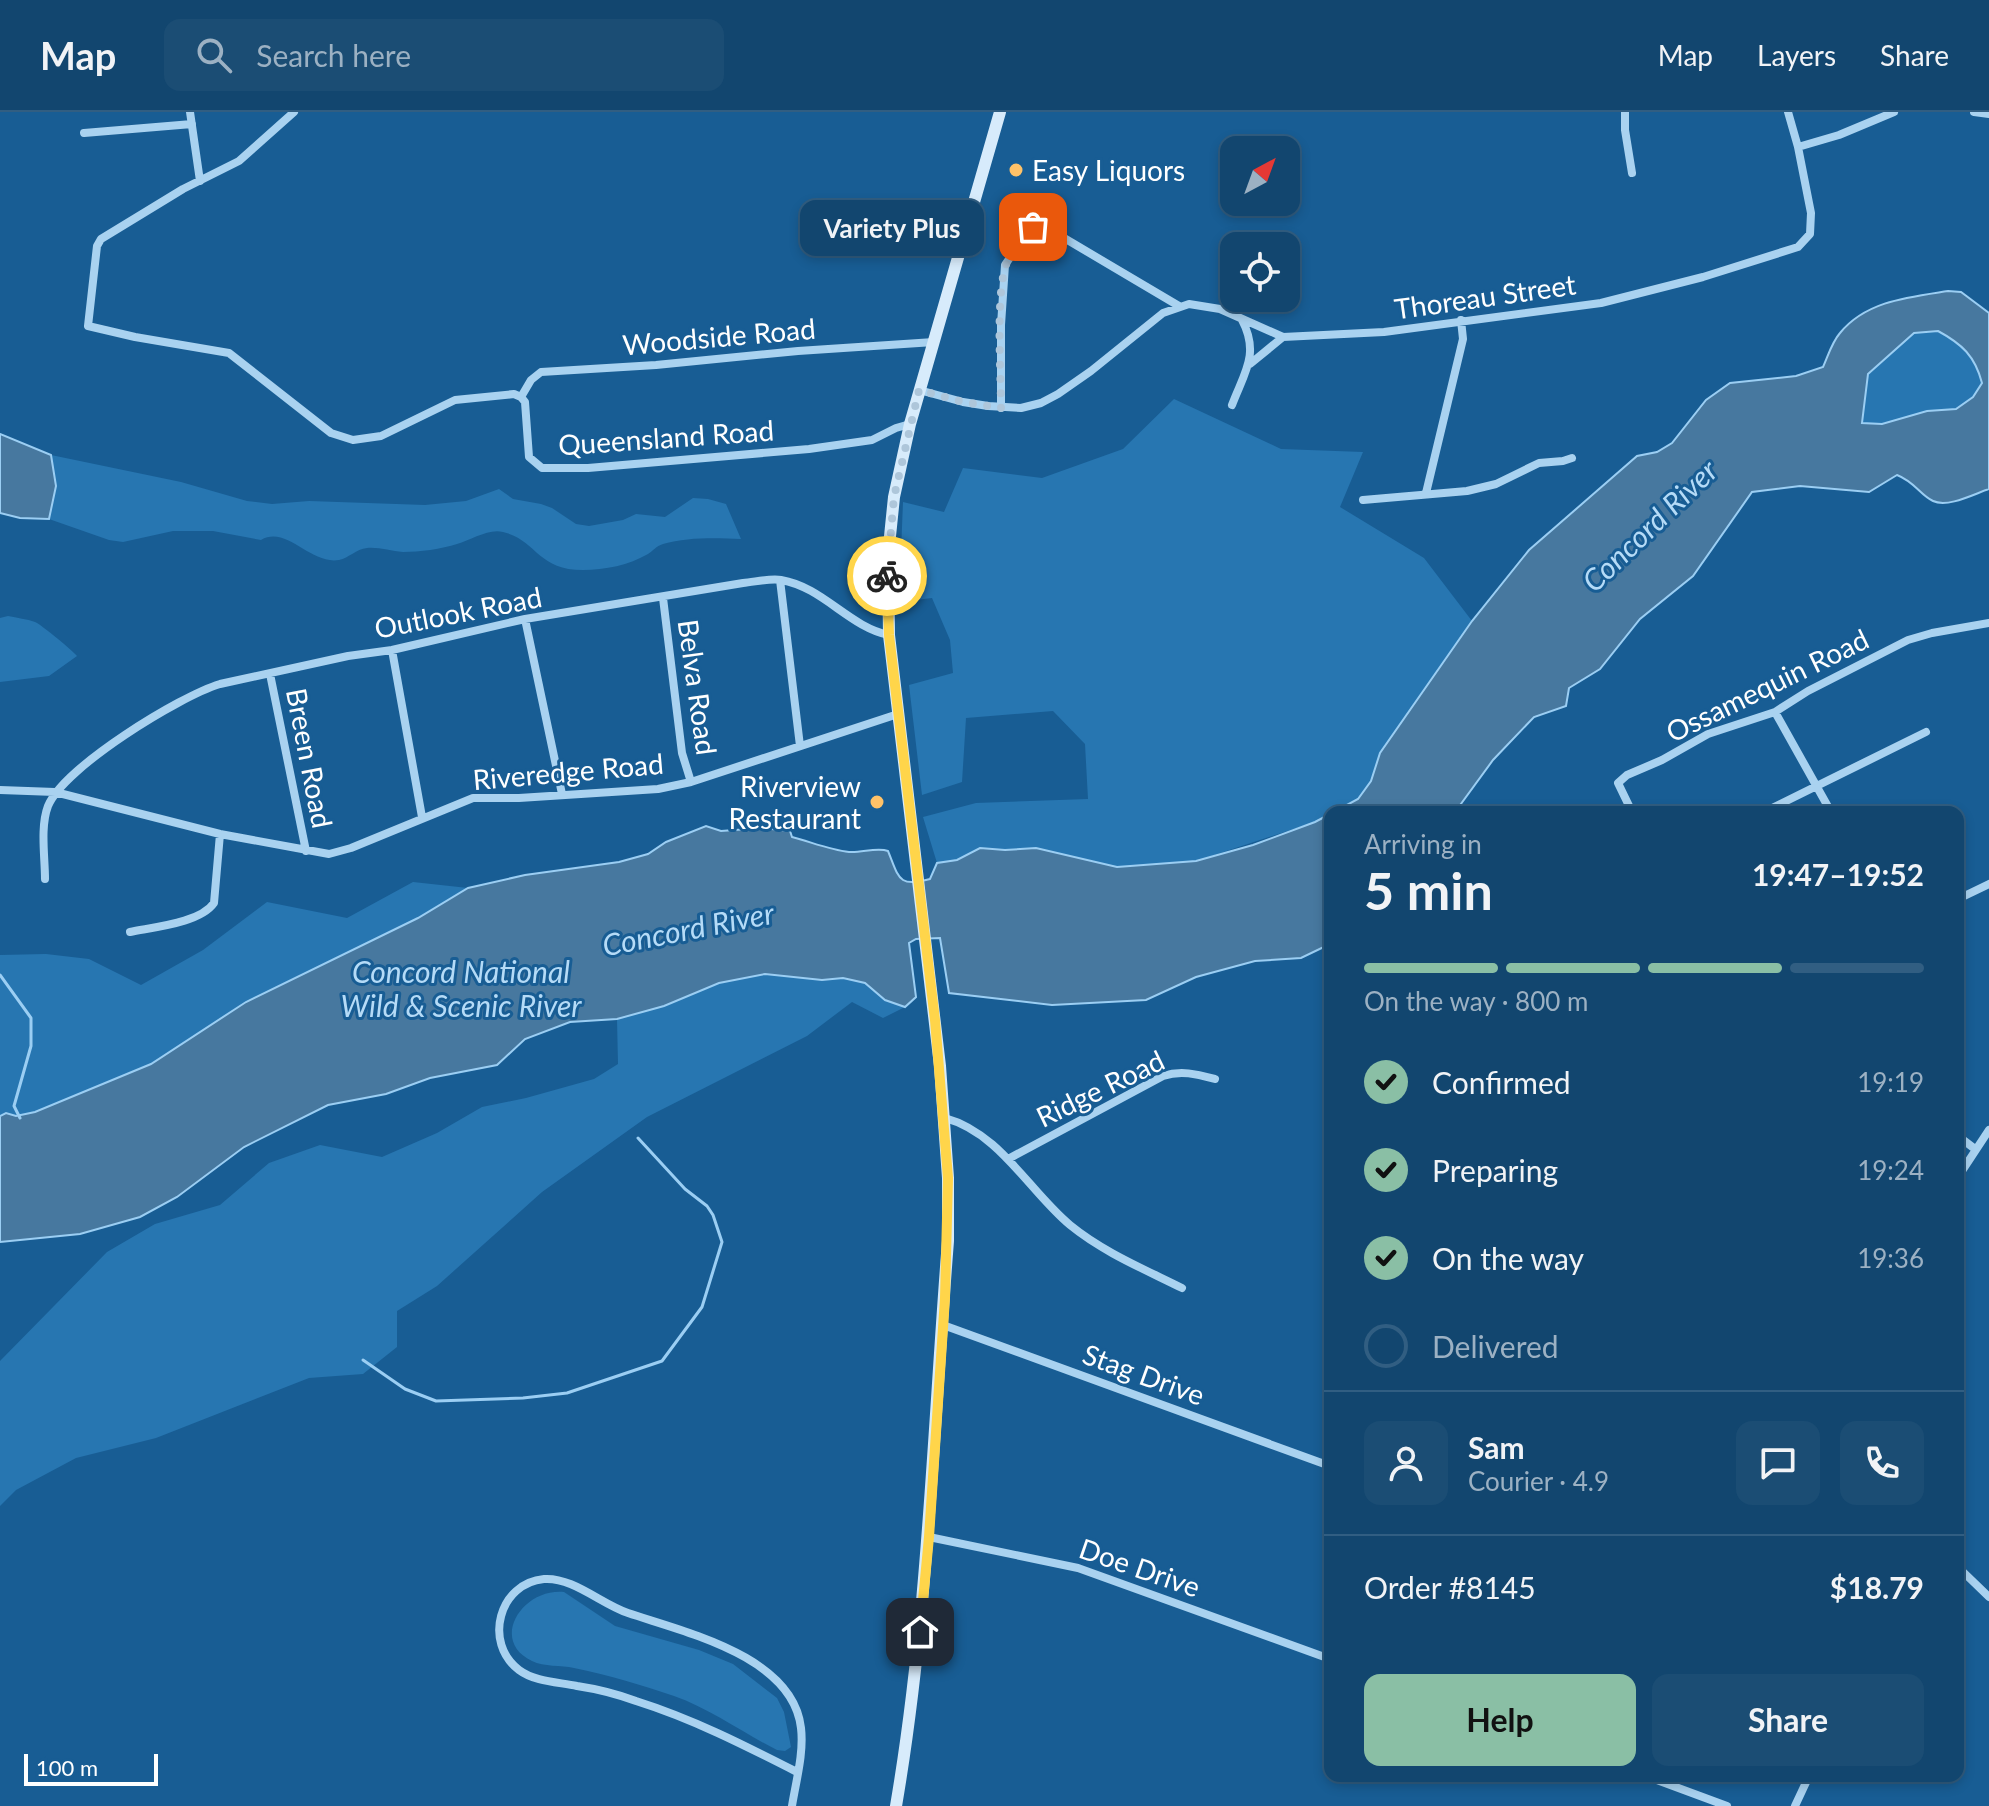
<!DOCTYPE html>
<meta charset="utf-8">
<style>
:root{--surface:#12466f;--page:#1b4d74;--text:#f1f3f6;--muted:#9cb1c3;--line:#315e82;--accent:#8abfa5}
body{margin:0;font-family:Lato,sans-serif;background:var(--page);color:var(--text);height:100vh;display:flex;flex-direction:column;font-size:30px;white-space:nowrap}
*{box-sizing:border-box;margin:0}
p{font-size:26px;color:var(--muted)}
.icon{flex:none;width:44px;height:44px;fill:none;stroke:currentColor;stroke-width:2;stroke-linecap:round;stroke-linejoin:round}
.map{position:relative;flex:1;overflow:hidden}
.drawer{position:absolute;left:1324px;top:694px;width:640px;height:976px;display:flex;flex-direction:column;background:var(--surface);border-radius:16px;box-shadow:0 4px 12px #0003,0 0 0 2px var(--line)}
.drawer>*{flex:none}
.needle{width:52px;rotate:41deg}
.controls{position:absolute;left:1220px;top:24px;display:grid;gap:16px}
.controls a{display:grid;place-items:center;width:80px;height:80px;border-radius:16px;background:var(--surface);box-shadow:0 4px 12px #0003,0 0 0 2px var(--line);font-size:40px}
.scale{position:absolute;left:24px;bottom:20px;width:134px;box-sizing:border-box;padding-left:8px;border:4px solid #fff;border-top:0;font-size:22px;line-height:28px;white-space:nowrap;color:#fff;-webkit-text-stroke:6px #185d94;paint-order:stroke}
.pin{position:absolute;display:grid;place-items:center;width:68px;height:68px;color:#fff;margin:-34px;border-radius:16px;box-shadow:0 4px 12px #0006}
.courier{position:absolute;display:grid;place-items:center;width:80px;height:80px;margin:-40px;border:6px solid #ffd54a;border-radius:50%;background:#fff;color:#222;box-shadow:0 2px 10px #0007}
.bubble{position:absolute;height:56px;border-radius:16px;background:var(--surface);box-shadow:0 4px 12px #0003,0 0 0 2px var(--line);font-size:26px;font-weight:700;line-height:56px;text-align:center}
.overview em{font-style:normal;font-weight:700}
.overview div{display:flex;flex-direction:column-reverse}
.overview{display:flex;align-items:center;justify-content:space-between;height:136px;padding:0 40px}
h1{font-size:52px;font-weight:700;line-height:60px}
.bar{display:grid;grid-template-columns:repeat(4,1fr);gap:12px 8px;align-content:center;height:96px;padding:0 40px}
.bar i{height:10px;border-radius:6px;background:var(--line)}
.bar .active{background:var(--accent)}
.bar p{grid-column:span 4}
.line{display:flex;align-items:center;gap:20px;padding:0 40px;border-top:2px solid var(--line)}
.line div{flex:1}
.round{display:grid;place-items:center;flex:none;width:84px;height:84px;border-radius:16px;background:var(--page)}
ol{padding:0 40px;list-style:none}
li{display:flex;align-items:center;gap:24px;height:88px}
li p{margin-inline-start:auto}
li .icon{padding:8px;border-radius:50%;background:var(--accent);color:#111;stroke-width:4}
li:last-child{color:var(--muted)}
li i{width:44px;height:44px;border:4px solid var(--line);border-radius:50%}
.button{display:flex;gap:16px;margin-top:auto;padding:16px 40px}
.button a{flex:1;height:92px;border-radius:16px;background:var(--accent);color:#111;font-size:32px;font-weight:700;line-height:92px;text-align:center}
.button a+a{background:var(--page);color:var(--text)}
header{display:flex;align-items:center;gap:48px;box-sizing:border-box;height:112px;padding:0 40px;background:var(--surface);border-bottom:2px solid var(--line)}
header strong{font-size:38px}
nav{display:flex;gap:44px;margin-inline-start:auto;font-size:28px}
.search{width:560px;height:72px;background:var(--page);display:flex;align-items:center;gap:20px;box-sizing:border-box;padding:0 28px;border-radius:16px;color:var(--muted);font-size:30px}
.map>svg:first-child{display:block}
</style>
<header>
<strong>Map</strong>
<div class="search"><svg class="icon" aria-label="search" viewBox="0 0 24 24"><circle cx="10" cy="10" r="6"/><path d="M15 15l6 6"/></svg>Search here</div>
<nav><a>Map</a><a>Layers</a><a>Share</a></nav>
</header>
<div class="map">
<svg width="1989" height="1694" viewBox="0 0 1989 1694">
<rect width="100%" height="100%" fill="#185d94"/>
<path fill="#2776b1" d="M 1938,219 C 1962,233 1974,244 1982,271 L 1973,285 L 1956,297 L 1927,299 L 1882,312 L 1861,311 L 1868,263 L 1914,221 Z
M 1174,287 L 1281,337 L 1363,340 L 1340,395 L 1424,446 L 1472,509 L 1380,641 L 1371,669 L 1358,687 L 1330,700 L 1315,710 L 1196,749 L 1117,755 L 1036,736 L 1005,738 L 981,736 L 957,748 L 937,751 L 923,705 L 976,691 L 1088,687 L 1085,632 L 1053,599 L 966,606 L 962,670 L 922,683 L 909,573 L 953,561 L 950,528 L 932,486 L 899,490 L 903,390 L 944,400 L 963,356 L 1042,366 L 1123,337 Z
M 51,343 L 181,370 L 247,389 L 272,392 L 309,389 L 425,393 L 466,389 L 499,377 L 513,387 L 541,392 L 552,396 L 576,412 L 589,414 L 623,408 L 636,402 L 665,405 L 693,386 L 708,387 L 726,392 L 741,427 C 716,426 687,425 663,432 C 656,434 653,439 648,442 C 629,453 605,458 583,458 C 537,458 537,428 503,420 C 489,416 471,428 457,432 C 442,437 419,440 403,440 C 391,439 379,435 367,436 C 356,437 349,446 339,448 C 310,453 287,413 261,428 L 213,419 L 173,419 L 123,430 L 109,428 L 49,407 L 56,374 Z
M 8,504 C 17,506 27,507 35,510 C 42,513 73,539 77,544 L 49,564 L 0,570 L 0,506 Z
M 413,770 L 468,776 L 418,806 L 246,890 L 151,952 L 35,1000 L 16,1004 L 6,1001 L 0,1004 L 0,843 L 46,842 L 89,847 L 141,873 L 203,838 L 267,790 L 347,806 Z
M 765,862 L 822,868 L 843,866 L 865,871 L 885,888 L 905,895 L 883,906 L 852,890 L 807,924 L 647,1005 L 542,1080 L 437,1174 L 397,1199 L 397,1235 L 363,1262 L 309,1266 L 156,1326 L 76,1346 L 16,1378 L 0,1394 L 0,1249 L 107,1140 L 155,1112 L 220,1093 L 269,1051 L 320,1033 L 382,1045 L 437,1021 L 482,995 L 526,986 L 594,967 L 618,952 L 617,907 L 664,894 L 719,871 Z
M 564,1480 L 615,1514 L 699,1538 L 733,1552 L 777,1586 L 784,1600 L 791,1635 L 785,1639 L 777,1638 C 743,1621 711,1597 674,1584 C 642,1573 608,1563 574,1556 C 561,1553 544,1555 532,1549 C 489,1529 522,1476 564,1480 Z"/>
<path fill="#47789f" stroke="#9bcef3" stroke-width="2" fill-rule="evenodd" d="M 1948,179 L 1961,180 L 1989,201 L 1989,377 C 1974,382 1948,396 1933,389 C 1920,383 1915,370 1897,363 L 1869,380 L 1800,374 L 1752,380 L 1693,464 L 1640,507 L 1600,557 L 1569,576 L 1566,594 L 1534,605 L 1493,648 L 1455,700 L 1334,700 L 1358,687 L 1371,669 L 1380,641 L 1472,509 L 1529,438 L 1637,344 L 1657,340 L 1672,331 L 1706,288 L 1730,271 L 1796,264 L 1823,255 C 1828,244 1832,230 1840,221 C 1866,189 1909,185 1948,179 ZM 1938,219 C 1962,232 1975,244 1982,271 L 1973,285 L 1956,297 L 1927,299 L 1882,312 L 1862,311 L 1868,262 L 1914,221 Z
M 0,322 L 51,343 L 56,374 L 49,407 L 20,406 L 0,401 Z
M 1330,702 L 1330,832 L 1301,846 L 1255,849 L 1196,865 L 1146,888 L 1052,893 L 949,881 L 940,826 L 916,827 L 909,831 L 916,885 L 905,895 L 885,888 L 865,871 L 843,866 L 822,868 L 765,862 L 719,871 L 664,894 L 617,907 L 570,910 L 525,927 L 497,953 L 430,966 L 386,982 L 328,993 L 244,1035 L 177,1085 L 140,1105 L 80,1122 L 0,1130 L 0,1004 L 6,1001 L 16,1004 L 35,1000 L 151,952 L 246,890 L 418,806 L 468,776 L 525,763 L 619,750 L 648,742 L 666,730 L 706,714 L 721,719 L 762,716 L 790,719 L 792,725 C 811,730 830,738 849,740 C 862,741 877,735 888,739 C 899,766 898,776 930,767 L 937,751 L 957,748 L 980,736 L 1005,738 L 1036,736 L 1117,755 L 1196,749 L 1253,733 L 1315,710 Z"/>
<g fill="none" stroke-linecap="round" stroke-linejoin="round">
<path stroke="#9bcef3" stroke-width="3" d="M 0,863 L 31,906 L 31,934 L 14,994 L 20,1006
M 363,1248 L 405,1277 L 436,1289 L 523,1286 L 567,1281 L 662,1249 L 702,1195 L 722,1130 L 713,1103 L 707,1094 L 685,1077 L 638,1026"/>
<path stroke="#a9d2f0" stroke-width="8" d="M 190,0 L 200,69
M 294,0 L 239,49 L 183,77 L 101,127 L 97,134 L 88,214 L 135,225 L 229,241 L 331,321 L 353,328 L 381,324 L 455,288 L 514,282 L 521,285
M 1625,0 L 1625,18 L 1632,61
M 1974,0 L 1989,2
M 84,21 L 192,12
M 1798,35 L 1839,23 L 1894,0
M 1250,252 L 1283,225
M 919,278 L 963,290 L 988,294 L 1021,296 L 1041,291 L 1058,282 L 1091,259 L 1163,201 L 1189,192 L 1220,197 L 1283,225 L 1384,220 L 1601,191 L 1703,165 L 1798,135 L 1810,122 L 1811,101 L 1798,35 L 1788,0
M 521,285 L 525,290 L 529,345 L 542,356 L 588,356 L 809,337 L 872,328 L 896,316 L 910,312
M 521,285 L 531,268 L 541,260 L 656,253 L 798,239 L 934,230
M 1232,293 C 1244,261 1260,242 1242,208
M 1001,296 L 1001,213 L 1005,153 L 1030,116 L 1040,114 L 1059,123 L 1179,194
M 1426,381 L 1463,227 L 1461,208
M 1363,388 L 1467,379 L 1496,372 L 1539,351 L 1563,349 L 1572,346
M 780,468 L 800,634
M 663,486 L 682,641 L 691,670
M 525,507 L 562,682
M 392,538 L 422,705
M 270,562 L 306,739
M 1775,600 L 1831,700
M 0,678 L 55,680 L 220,722 L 329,742 L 351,736 L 473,686 L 519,686 L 658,677 L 691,670 L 898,602
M 1632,700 L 1618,671 L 1627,663 L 1662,648 L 1708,622 L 1775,600 L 1808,579 L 1908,528 L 1932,521 L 1989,511
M 1764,700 L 1926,620
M 45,767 C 45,745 40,715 48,694 C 64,655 180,584 220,572 L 348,544 L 392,538 L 525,507 L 743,471 C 755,470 770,466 781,468 C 823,475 849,515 889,523
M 1958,787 L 1989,772
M 130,820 C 154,815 200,811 214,791 L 220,722
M 945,1006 C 1000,1021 1029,1079 1070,1113 C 1103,1140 1144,1157 1182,1176
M 1958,1024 L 1975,1037
M 1008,1047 L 1163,964 C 1181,958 1196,962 1215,967
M 1958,1065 L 1989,1018
M 943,1213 L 1330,1354
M 929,1425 L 1078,1456 L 1330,1547
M 1958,1455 L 1989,1485
M 1646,1664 L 1727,1694
M 792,1694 C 796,1669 804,1641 801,1616 C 793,1544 684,1520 628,1501 C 601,1492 573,1465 544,1467 C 499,1471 483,1531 519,1558 C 535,1570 558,1570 577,1574 C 597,1577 617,1582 636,1589 C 693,1607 744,1633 797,1660
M 1795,1694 L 1809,1664"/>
<path stroke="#d7ebfb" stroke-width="12" d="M 896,1694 C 928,1507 933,1318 948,1129 L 948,1066 L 940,954 L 889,523 L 888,444 L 894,385 L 910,312 L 1000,0"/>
</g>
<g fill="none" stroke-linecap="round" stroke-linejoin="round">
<path stroke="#aec6da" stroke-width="8" stroke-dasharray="0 14.4" d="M 887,464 L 894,385 L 919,278 L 963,290 L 1001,296 C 1001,260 995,180 1007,150 C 1011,138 1023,121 1033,115"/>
<path stroke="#ffd54a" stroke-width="10" d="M 887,464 L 889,523 L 935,908 L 948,1066 L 945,1186 L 929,1425 L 920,1520"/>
</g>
<g fill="#ffc268" stroke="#185d94" stroke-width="3">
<circle cx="1016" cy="58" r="8"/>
<circle cx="877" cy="690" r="8"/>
</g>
<g text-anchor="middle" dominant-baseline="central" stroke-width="6" stroke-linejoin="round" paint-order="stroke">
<g font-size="28" fill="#fff" stroke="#185d94" text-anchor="start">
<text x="1032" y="58">Easy Liquors</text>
<text x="861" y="674" text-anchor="end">Riverview<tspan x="861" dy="32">Restaurant</tspan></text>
</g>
<g font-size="28" fill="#fff" stroke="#185d94">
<text transform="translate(1485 184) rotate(-8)">Thoreau Street</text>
<text transform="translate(719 224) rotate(-5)">Woodside Road</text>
<text transform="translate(666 325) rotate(-4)">Queensland Road</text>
<text transform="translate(458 500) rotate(-11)">Outlook Road</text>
<text transform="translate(1767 573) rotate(-26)">Ossamequin Road</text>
<text transform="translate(698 575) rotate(82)">Belva Road</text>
<text transform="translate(310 646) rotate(79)">Breen Road</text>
<text transform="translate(568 659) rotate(-5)">Riveredge Road</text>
<text transform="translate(1100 976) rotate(-26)">Ridge Road</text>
<text transform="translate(1144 1262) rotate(20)">Stag Drive</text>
<text transform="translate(1140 1455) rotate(19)">Doe Drive</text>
</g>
<g font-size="30" font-style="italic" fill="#b5dbf7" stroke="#185d94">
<text transform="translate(1649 413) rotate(-44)">Concord River</text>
<text transform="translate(688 816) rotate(-11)">Concord River</text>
<text x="461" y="859">Concord National<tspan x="461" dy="34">Wild &amp; Scenic River</tspan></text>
</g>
</g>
</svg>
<div class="controls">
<a><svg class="needle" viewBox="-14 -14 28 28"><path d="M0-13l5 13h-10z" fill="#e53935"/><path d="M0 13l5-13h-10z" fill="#9cb1c3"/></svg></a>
<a><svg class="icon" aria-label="locate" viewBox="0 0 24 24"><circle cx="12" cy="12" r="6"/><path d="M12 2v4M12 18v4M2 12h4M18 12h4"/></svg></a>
</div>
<div class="scale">100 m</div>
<div class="pin" style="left:1033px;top:115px;background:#ea580c"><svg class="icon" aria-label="bag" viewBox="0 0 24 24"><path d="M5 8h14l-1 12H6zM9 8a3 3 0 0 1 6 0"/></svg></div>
<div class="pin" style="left:920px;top:1520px;background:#1f2937"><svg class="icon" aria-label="home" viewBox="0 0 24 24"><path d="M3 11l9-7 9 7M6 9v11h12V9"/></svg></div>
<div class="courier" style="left:887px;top:464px"><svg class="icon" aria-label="bike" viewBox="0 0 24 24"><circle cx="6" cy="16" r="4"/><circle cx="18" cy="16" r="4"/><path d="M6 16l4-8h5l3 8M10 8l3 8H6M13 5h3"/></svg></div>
<div class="bubble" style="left:800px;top:88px;width:184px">Variety Plus</div>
<section class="drawer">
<div class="overview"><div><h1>5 min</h1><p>Arriving in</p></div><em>19:47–19:52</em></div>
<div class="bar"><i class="active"></i><i class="active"></i><i class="active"></i><i></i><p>On the way · 800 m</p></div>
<ol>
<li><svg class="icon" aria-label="check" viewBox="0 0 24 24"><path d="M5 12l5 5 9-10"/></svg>Confirmed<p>19:19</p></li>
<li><svg class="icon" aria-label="check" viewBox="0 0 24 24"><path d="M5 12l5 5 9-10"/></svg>Preparing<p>19:24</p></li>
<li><svg class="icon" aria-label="check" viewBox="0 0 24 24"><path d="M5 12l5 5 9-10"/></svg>On the way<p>19:36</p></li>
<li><i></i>Delivered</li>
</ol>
<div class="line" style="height:144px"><a class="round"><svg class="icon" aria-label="person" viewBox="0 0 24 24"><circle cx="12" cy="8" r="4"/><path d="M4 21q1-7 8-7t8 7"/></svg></a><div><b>Sam</b><p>Courier · 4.9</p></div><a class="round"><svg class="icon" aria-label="chat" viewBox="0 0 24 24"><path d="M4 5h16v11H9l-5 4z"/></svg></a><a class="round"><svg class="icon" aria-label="phone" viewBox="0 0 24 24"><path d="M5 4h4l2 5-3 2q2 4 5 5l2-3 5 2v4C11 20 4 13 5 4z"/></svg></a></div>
<div class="line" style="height:104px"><div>Order #8145</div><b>$18.79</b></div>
<div class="button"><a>Help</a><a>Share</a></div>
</section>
</div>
